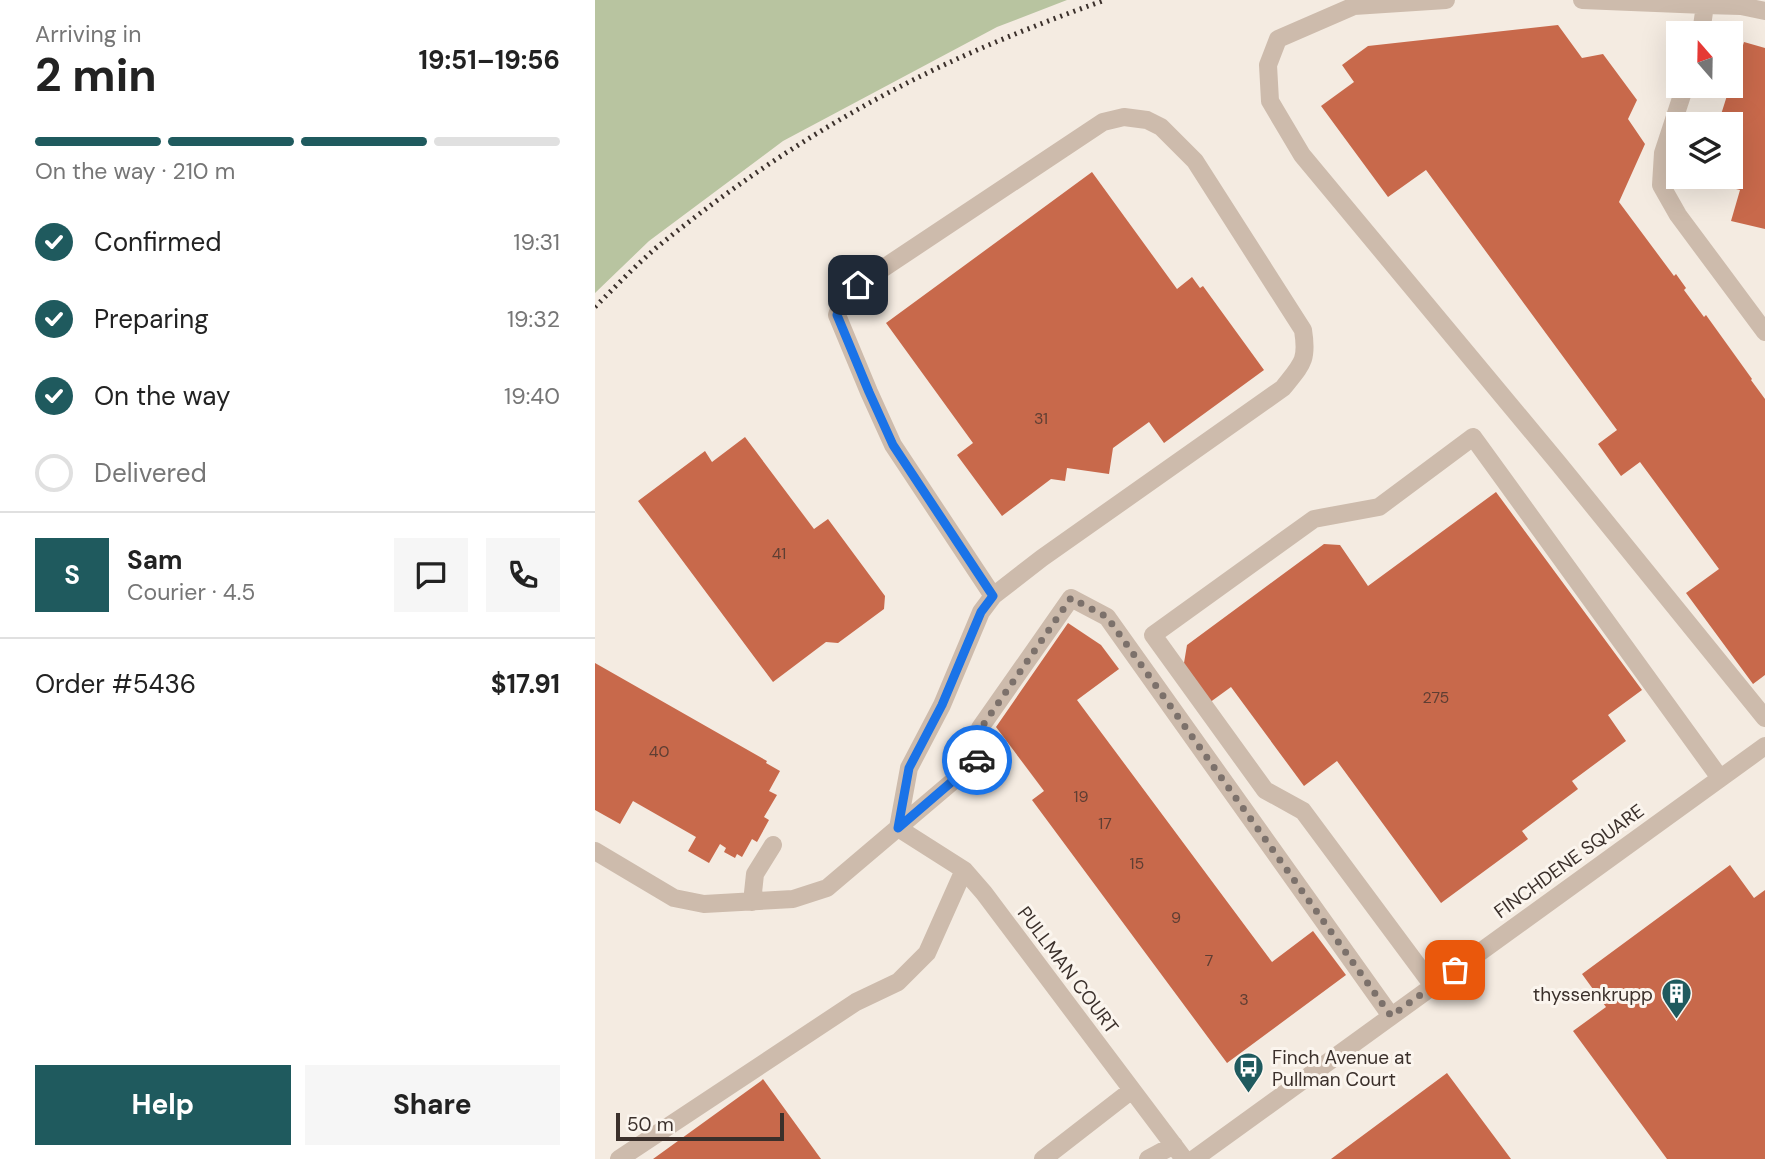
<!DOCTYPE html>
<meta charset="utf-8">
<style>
:root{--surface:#fff;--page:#f6f6f6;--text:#222;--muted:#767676;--line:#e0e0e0;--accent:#1f5a5e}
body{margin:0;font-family:"DM Sans",sans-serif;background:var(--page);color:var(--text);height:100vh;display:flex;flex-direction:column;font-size:26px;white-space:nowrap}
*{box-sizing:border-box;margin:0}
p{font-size:23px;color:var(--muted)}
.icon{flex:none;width:38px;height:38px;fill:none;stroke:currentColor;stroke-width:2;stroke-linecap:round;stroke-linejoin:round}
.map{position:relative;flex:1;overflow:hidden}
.panel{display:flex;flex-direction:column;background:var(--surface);width:595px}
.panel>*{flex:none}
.needle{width:46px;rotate:340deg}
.fabs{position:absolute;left:1071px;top:21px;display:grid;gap:14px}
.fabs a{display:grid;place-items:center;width:77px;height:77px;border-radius:0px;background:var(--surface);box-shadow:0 7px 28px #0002;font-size:35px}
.scale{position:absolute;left:21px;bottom:18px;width:168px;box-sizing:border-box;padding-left:7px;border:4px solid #3b302b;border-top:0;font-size:19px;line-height:24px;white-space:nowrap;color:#3b302b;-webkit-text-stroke:5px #fbf5ee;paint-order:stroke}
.pin{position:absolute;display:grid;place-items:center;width:60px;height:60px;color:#fff;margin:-30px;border-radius:14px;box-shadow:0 4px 10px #0006}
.courier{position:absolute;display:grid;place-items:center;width:70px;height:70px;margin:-35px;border:5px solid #1a73e8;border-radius:50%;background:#fff;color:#222;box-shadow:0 2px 9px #0007}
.headline em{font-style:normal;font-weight:700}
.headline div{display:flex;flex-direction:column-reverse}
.headline{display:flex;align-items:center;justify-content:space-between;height:119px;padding:0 35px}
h1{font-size:46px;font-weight:700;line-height:52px}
.bar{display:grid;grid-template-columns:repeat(4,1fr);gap:10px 7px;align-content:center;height:84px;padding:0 35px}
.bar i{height:9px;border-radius:5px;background:var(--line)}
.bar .selected{background:var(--accent)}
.bar p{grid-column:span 4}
.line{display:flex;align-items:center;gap:18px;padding:0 35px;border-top:2px solid var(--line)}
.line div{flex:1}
.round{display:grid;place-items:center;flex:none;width:74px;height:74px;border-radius:0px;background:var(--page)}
ol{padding:0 35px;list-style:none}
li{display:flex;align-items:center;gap:21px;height:77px}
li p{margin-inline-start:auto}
li .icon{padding:7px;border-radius:50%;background:var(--accent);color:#fff;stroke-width:4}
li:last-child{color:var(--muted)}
li i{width:38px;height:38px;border:4px solid var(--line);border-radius:50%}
.button{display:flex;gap:14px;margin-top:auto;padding:14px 35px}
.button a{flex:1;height:80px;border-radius:0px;background:var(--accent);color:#fff;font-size:28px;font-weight:700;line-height:80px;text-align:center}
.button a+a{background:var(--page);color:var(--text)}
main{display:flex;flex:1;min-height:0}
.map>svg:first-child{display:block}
</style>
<main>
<section class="panel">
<div class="headline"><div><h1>2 min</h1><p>Arriving in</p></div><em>19:51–19:56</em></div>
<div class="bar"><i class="selected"></i><i class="selected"></i><i class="selected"></i><i></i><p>On the way · 210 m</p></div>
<ol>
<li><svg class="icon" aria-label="check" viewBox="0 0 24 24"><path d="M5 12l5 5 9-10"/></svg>Confirmed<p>19:31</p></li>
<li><svg class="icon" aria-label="check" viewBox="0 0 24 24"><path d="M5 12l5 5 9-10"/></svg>Preparing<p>19:32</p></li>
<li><svg class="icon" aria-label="check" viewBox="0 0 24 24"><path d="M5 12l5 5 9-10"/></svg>On the way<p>19:40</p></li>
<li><i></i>Delivered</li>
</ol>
<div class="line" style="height:126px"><b class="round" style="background:var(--accent);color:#fff">S</b><div><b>Sam</b><p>Courier · 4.5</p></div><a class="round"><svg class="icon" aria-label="chat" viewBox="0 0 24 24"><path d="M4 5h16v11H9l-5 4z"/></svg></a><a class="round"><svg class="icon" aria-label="phone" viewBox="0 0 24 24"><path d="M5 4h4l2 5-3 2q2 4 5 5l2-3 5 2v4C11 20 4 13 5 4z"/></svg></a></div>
<div class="line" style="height:91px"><div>Order #5436</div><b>$17.91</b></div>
<div class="button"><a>Help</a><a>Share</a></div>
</section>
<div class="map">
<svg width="1170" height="1159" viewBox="0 0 1170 1159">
<rect width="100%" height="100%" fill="#f4ebe1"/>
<path fill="#b8c4a0" d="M 0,0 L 472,0 L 402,27 L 188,141 L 54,241 L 0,293 Z"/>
<path fill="#c8694b" d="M 963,25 L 987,58 L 1008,54 L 1042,100 L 1033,119 L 1050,144 L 1024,202 L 1079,276 L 1081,274 L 1091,288 L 1089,290 L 1109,317 L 1111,315 L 1157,379 L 1156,380 L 1170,399 L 1170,675 L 1158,684 L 1091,593 L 1124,569 L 1045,462 L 1026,476 L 1003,444 L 1022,430 L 831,170 L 793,197 L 726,106 L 759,82 L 747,65 L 773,46 Z
M 1149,42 L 1170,48 L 1170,229 L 1136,221 L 1145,190 L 1105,180 L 1107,177 L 1136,177 L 1136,124 L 1123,124 Z
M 497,172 L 582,289 L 597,277 L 605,288 L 608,286 L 669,370 L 569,443 L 554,422 L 518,448 L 514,474 L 472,468 L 470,481 L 456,479 L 407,516 L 362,455 L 378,443 L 291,323 Z
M 150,437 L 219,529 L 233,519 L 290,596 L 289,609 L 243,643 L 231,642 L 178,682 L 43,501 L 110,451 L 117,462 Z
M 901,492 L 1047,690 L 1013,715 L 1031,741 L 977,781 L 983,789 L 927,831 L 933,839 L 846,903 L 742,761 L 709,786 L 636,687 L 614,703 L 588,669 L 592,645 L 729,544 L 745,545 L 773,586 Z
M 473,623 L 506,645 L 524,669 L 482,700 L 677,962 L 718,931 L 751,975 L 632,1063 L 437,800 L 449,791 L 401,727 Z
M 0,663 L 172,761 L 171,763 L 185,771 L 174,791 L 182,795 L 169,817 L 174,820 L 162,842 L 157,839 L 147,857 L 142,854 L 140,858 L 129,852 L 131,848 L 125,844 L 114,863 L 93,851 L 101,837 L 38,801 L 25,824 L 0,810 Z
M 1135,865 L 1159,898 L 1170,890 L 1170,1159 L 1072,1159 L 978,1031 L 1011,1007 L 987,974 Z
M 852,1073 L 916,1159 L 736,1159 Z
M 168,1079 L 226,1159 L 58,1159 L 166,1081 Z"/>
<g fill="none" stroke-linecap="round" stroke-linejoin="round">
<path stroke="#cdbbac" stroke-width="18" d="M 851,0 L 759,6 L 683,39 L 673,65 L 675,101 L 707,155 L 964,464 L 1170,718
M 987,0 L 1110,5 L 1106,33
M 1110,5 L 1146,6 L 1170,11
M 1090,86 L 1068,153 L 1066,185 L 1083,215 L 1170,332
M 303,828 L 314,768 L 347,705 L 386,612 L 398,596 L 447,558 L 688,388 C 707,364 713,361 708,330 L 600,161 L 566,127 L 552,120 L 529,117 L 508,122 L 263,285 L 247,300 L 242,315 L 274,392 L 298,445 L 398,596
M 303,828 L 369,870 L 389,893 L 589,1159
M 0,851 L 79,898 L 109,904 L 198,899 L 232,888 L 383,760 L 385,728 L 476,598 L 512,617 L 796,1016
M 157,902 L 160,874 L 178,845
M 838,986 L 708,811 L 670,790 L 558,635 L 719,519 L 784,507 L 878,437 L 1125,778
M 24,1159 L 261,1002 L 303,982 L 332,953 L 369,870
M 448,1159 L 537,1090
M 553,1159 L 579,1145
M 599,1159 L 1170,746"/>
<path stroke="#3b302b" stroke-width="5" stroke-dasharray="2 5" stroke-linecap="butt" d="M 0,307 C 20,287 40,266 61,248 C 139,184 225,127 314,82 C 377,50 443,24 510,0"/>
</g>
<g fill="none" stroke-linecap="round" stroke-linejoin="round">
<path stroke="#7c716b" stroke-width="7" stroke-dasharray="0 12.6" d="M 382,760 L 386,728 L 476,598 L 512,617 L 796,1016 L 860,970"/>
<path stroke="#1a73e8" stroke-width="9" d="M 263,285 L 247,300 L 242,315 L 274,392 L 298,445 L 398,596 L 386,612 L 347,705 L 314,768 L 303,828 L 382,760"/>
</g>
<defs>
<symbol id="building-pin" viewBox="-11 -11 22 30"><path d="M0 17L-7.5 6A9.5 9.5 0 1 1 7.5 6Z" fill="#1f5a5e" stroke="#fbf5ee"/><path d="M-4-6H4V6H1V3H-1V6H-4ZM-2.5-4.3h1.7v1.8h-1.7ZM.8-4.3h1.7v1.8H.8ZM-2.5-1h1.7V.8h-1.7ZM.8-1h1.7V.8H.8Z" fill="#fff"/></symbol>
<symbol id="bus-pin" viewBox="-11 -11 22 30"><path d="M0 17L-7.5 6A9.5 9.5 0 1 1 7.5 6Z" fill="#1f5a5e" stroke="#fbf5ee"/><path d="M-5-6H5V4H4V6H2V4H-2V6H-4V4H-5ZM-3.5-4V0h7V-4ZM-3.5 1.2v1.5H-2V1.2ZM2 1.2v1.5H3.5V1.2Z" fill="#fff"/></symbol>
</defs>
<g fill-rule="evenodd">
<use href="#building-pin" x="1064" y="976" width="35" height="47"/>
<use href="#bus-pin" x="636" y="1050" width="35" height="47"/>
</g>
<g text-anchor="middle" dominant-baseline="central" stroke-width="6" stroke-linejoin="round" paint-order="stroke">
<g font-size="16" fill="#5e3e33">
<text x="446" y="418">31</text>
<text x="184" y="553">41</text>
<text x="841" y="697">275</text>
<text x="64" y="751">40</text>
<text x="486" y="796">19</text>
<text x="510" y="823">17</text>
<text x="542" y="863">15</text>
<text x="581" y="917">9</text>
<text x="614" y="960">7</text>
<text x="649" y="999">3</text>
</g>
<g font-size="19" fill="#3b302b" stroke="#fbf5ee">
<text transform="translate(974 861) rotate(-36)">FINCHDENE SQUARE</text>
<text transform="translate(473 970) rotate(53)">PULLMAN COURT</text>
</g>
<g font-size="19" fill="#3b302b" stroke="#fbf5ee" text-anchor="end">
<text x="1058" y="994">thyssenkrupp</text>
<text x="677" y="1057" text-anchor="start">Finch Avenue at<tspan x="677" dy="22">Pullman Court</tspan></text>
</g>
</g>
</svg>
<div class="fabs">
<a><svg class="needle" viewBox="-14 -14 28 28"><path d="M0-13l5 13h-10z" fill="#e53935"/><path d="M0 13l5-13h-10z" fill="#767676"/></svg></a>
<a><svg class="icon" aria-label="layers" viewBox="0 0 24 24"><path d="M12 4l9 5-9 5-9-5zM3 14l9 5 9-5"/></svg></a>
</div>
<div class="scale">50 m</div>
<div class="pin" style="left:860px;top:970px;background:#ea580c"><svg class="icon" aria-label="bag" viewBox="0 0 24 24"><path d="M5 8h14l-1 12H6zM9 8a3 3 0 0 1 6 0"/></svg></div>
<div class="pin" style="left:263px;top:285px;background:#1f2937"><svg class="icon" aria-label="home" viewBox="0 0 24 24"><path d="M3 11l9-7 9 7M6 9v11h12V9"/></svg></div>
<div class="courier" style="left:382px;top:760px"><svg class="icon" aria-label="car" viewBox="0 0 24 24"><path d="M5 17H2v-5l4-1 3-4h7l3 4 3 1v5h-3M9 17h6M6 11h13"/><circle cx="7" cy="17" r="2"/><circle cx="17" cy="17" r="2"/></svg></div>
</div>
</main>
